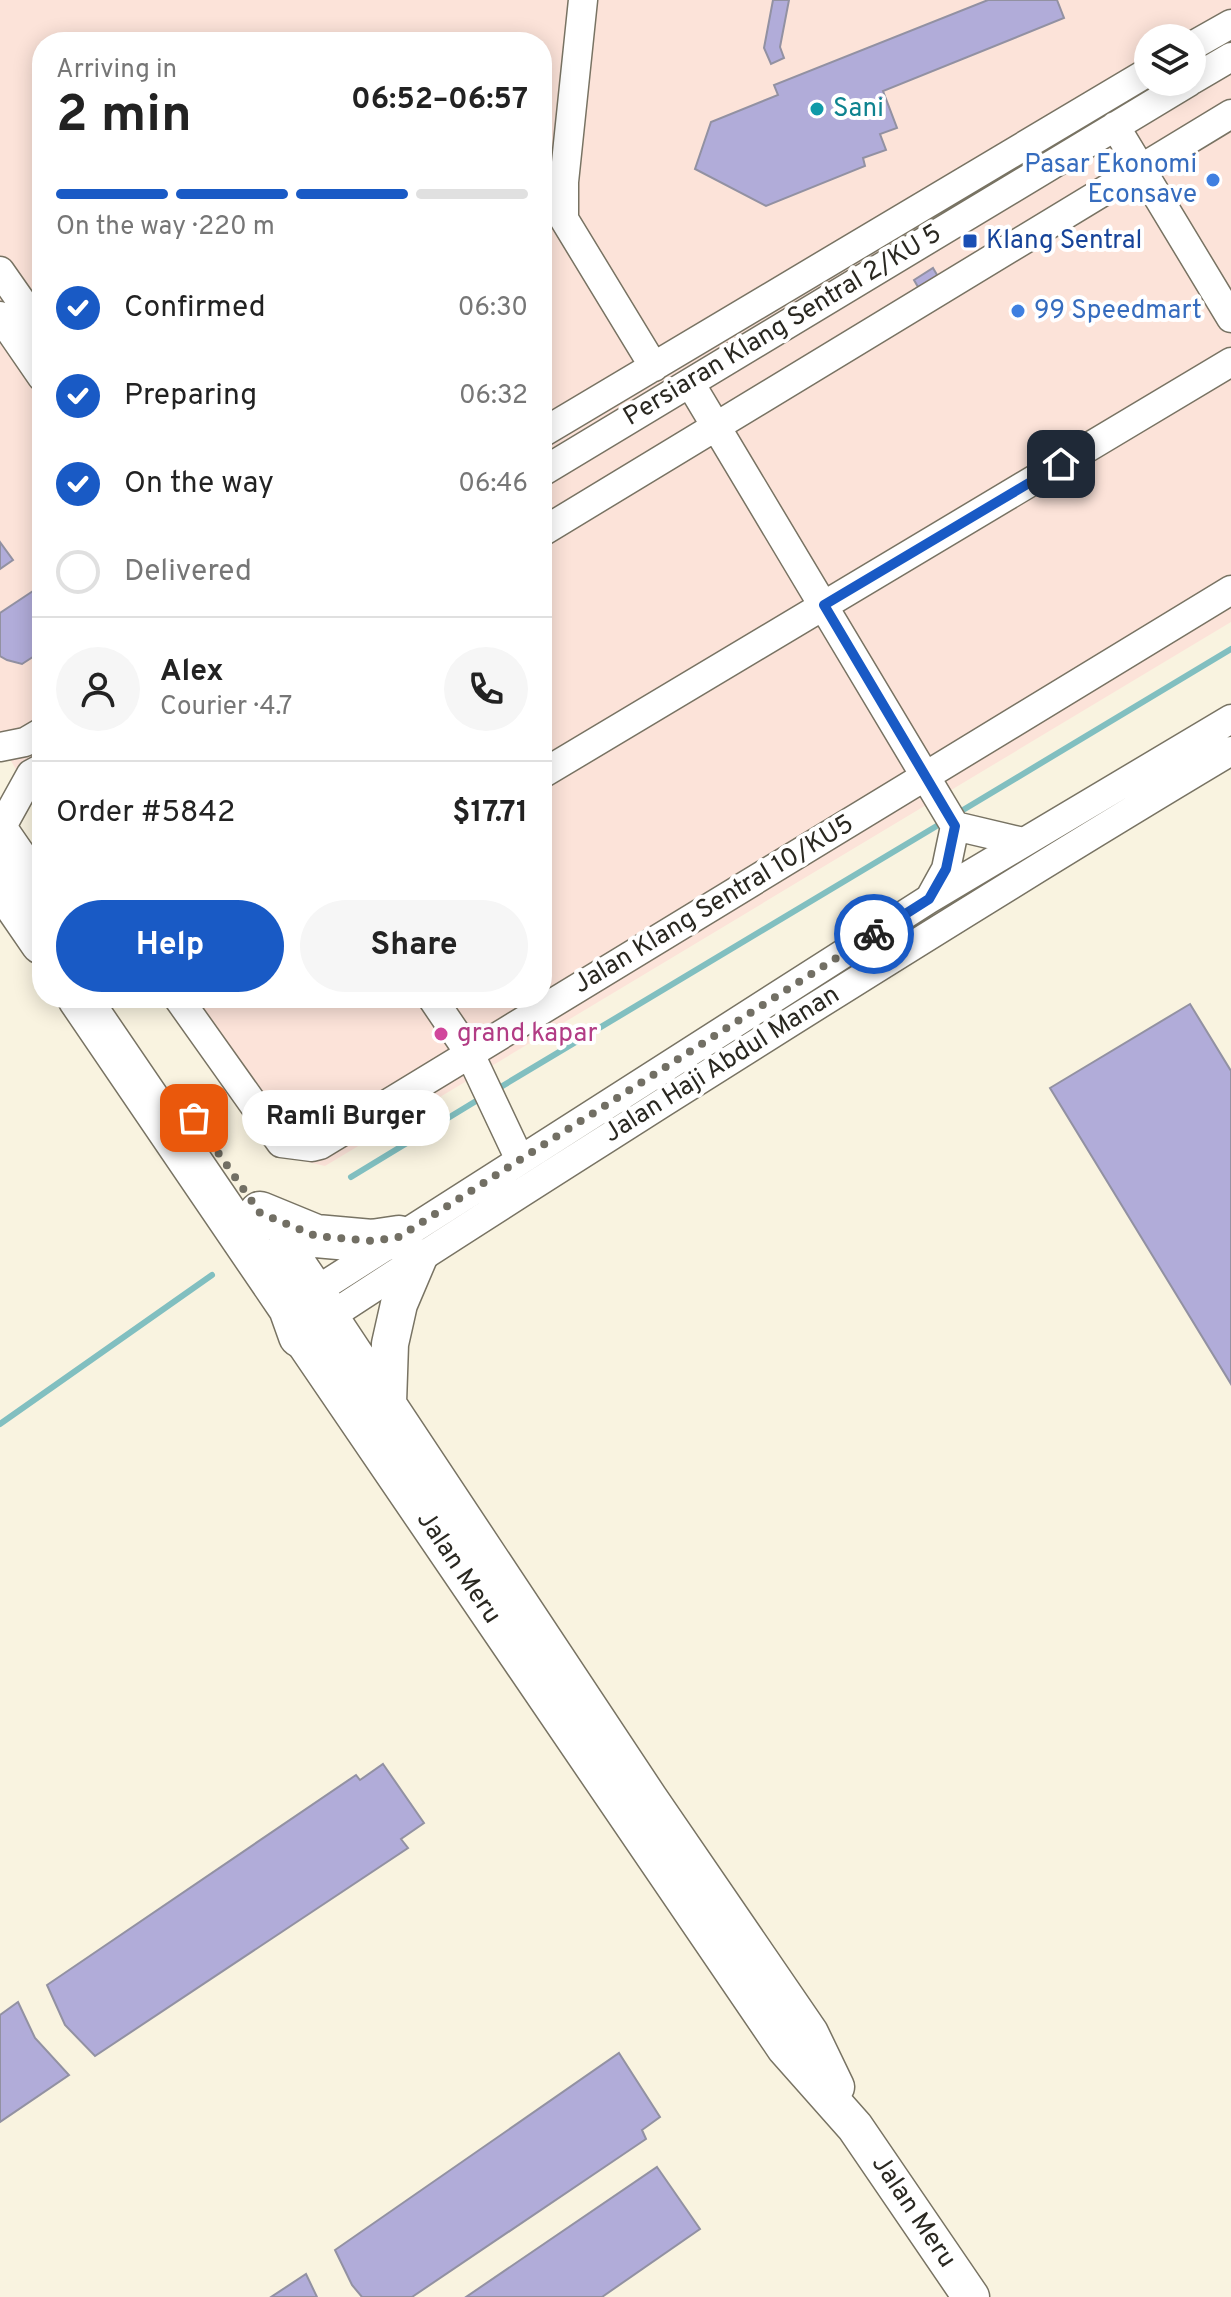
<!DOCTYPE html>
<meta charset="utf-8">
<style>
:root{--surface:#fff;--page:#f6f6f6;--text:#222;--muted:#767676;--line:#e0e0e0;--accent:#195ac5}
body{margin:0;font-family:Overpass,sans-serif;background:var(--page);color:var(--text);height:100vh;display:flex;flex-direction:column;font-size:30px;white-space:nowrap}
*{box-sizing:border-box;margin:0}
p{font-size:26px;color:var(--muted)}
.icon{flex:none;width:44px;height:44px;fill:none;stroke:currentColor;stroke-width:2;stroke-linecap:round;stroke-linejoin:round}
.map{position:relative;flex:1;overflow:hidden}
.side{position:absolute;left:32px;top:32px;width:520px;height:976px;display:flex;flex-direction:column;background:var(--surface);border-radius:32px;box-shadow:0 4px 20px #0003}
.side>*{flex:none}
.fabs{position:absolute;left:1134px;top:24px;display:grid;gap:16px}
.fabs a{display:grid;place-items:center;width:72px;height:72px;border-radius:50%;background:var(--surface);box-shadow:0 4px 20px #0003;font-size:40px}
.pin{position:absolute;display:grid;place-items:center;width:68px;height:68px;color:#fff;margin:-34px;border-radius:16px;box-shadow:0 4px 12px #0006}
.courier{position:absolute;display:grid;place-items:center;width:80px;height:80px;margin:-40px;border:6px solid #195ac5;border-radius:50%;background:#fff;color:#222;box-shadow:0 2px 10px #0007}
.bubble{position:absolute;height:56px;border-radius:28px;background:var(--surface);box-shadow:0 4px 20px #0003;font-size:26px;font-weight:700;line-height:56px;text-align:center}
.head em{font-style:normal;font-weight:700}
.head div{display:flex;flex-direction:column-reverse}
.head{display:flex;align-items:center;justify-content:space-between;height:136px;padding:0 24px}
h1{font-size:52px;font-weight:700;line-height:60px}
.bar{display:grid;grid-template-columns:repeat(4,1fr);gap:12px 8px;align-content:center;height:96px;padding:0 24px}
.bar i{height:10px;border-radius:6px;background:var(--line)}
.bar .current{background:var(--accent)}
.bar p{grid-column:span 4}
.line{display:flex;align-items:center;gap:20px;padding:0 24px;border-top:2px solid var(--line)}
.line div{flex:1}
.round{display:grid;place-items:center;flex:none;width:84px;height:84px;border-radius:42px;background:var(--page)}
ol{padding:0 24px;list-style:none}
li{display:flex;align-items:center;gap:24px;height:88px}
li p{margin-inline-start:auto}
li .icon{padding:8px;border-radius:50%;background:var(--accent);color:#fff;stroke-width:4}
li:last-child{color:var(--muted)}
li i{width:44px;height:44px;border:4px solid var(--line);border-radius:50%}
.button{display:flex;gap:16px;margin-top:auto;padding:16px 24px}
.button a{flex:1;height:92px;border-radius:48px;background:var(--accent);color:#fff;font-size:32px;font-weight:700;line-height:92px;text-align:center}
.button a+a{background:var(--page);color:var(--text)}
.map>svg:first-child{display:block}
</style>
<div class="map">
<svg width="1231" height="2297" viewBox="0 0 1231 2297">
<rect width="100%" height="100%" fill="#f9f3e0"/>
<path fill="#fce3d9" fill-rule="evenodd" d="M 0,0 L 1231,0 L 1231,622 L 325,1166 L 273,1154 L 167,998 L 542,998 L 542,42 L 42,42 L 42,812 L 0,743 ZM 1148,38 L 1192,38 L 1192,82 L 1148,82 Z"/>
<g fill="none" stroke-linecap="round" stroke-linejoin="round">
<path stroke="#81bfc0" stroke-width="6" d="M 958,813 L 1231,649
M 494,1091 L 945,821
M 351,1177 L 481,1098
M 0,1424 L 212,1275"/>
</g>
<path fill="#b1acd9" stroke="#9291a2" stroke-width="2" d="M 773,0 L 789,0 L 780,47 L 784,58 L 771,64 L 764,48 Z
M 988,0 L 1057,0 L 1064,18 L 883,91 L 897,128 L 880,134 L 886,150 L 863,158 L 865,166 L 766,206 L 695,169 L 711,122 L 778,95 L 774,85 Z
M 933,268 L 940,280 L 921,292 L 914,280 Z
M 0,542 L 13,560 L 0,569 Z
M 42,585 L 42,651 L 22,664 L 7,660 L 0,656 L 0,613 Z
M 1190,1004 L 1231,1071 L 1231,1384 L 1050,1088 Z
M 383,1764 L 424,1823 L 401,1839 L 408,1848 L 95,2056 L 65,2025 L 47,1985 L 356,1775 L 360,1780 Z
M 18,2002 L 35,2038 L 69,2075 L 0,2122 L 0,2015 Z
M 619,2053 L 660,2117 L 642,2130 L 646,2139 L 412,2297 L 362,2297 L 352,2285 L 335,2250 Z
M 657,2167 L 700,2229 L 602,2297 L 466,2297 Z
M 306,2274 L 317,2297 L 271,2297 Z"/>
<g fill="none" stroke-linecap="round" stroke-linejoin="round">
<defs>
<path id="minor" d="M 583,0 L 564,182 L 564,219 L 654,367
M 1192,46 L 1231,24
M 1192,80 L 1231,57
M 1115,126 L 1231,318
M 0,271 L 42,331
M 0,316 L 42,377
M 690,383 L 955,826 L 946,869 L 930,898
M 542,433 L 1148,72
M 542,472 L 1189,82
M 542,532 L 1231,114
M 0,747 L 25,742 L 42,732
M 542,774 L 1231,362
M 955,826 L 1023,842
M 0,830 L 31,774 L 42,768
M 178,998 L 281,1143 L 312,1147 L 320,1145 L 1231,590
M 432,998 L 470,1054 L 520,1160
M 300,1301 L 929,899 L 1231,719
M 317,1325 C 432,1249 548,1176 664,1102 C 852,983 1040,865 1231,751"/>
<path id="major" d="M 330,1317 L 649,1798 L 810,2033 L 836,2087
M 300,1336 L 785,2048 L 855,2127 L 971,2297
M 388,1403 L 390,1344 L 399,1304 L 419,1257"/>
<path id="highway" d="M 0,836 L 42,897
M 0,882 L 42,943
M 79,998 L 290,1308 L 300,1336
M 260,1213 L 316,1236 L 372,1241 L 399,1237
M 286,1252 L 330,1317"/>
</defs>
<use href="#minor" stroke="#787363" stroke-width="31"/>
<use href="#major" stroke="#787363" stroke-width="39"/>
<use href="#highway" stroke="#787363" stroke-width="45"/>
<use href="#minor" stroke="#fff" stroke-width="28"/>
<use href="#major" stroke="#fff" stroke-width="36"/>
<use href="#highway" stroke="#fff" stroke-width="42"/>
</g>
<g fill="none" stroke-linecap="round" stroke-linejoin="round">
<path stroke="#726f64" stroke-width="8" stroke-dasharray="0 14.4" d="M 194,1118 L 260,1213 L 316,1236 L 372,1241 L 399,1237 L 874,934"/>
<path stroke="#195ac5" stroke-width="10" d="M 874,934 L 929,899 L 946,869 L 955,826 L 824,605 L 1061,464"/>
</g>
<circle fill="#0f9aa8" stroke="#fff" stroke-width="3" cx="817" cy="109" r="8"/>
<g fill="#3f7fe0" stroke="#fff" stroke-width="3">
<circle cx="1213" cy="180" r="8"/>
<circle cx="1018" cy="311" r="8"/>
</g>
<rect fill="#1a4fb4" stroke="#fff" stroke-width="3" x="962" y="233" width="16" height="16" rx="4"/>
<circle fill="#d1479c" stroke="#fff" stroke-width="3" cx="441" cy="1034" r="8"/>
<g text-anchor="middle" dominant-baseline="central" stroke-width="8" stroke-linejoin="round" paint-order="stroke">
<g font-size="26" fill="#0d838f" stroke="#fff" text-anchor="start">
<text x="833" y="109">Sani</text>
</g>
<g font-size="26" fill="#366cbe" stroke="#fff" text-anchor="end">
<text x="1197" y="165">Pasar Ekonomi<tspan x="1197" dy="30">Econsave</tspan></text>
<text x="1034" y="311" text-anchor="start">99 Speedmart</text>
</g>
<g font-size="26" fill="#164399" stroke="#fff" text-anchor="start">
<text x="986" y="241">Klang Sentral</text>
</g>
<g font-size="26" fill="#2a2821" stroke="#fff">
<text transform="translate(783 326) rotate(-31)">Persiaran Klang Sentral 2/KU 5</text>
<text transform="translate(714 905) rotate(-31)">Jalan Klang Sentral 10/KU5</text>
<text transform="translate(722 1065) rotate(-32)">Jalan Haji Abdul Manan</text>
<text transform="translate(458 1568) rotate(56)">Jalan Meru</text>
<text transform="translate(913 2212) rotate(56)">Jalan Meru</text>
</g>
<g font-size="26" fill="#b23c85" stroke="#fff" text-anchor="start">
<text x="457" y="1034">grand kapar</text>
</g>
</g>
</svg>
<div class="fabs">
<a><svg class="icon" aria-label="layers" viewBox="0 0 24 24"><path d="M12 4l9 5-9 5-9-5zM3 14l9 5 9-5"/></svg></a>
</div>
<div class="pin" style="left:194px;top:1118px;background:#ea580c"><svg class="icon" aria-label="bag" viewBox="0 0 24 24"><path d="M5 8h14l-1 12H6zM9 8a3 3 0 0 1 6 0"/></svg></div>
<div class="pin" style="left:1061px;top:464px;background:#1f2937"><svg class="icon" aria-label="home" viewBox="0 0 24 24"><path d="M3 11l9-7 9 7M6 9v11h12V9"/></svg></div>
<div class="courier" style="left:874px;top:934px"><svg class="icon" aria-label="bike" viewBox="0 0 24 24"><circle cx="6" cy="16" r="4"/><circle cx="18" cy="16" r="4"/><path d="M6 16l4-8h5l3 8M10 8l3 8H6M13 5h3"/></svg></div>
<div class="bubble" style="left:242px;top:1090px;width:208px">Ramli Burger</div>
<section class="side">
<div class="head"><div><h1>2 min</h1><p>Arriving in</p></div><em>06:52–06:57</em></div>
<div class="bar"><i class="current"></i><i class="current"></i><i class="current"></i><i></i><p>On the way · 220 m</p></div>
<ol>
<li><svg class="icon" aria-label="check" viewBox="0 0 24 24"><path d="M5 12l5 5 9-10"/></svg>Confirmed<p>06:30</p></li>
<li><svg class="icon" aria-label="check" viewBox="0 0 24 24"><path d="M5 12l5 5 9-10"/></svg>Preparing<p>06:32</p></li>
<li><svg class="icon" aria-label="check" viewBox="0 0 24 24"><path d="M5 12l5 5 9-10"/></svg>On the way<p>06:46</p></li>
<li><i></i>Delivered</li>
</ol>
<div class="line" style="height:144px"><a class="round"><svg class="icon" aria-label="person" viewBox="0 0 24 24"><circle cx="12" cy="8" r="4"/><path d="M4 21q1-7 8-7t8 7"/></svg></a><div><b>Alex</b><p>Courier · 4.7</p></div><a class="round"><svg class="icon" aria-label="phone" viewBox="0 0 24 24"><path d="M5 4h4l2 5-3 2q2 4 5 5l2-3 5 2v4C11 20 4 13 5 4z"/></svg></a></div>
<div class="line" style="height:104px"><div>Order #5842</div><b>$17.71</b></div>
<div class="button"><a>Help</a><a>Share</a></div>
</section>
</div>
